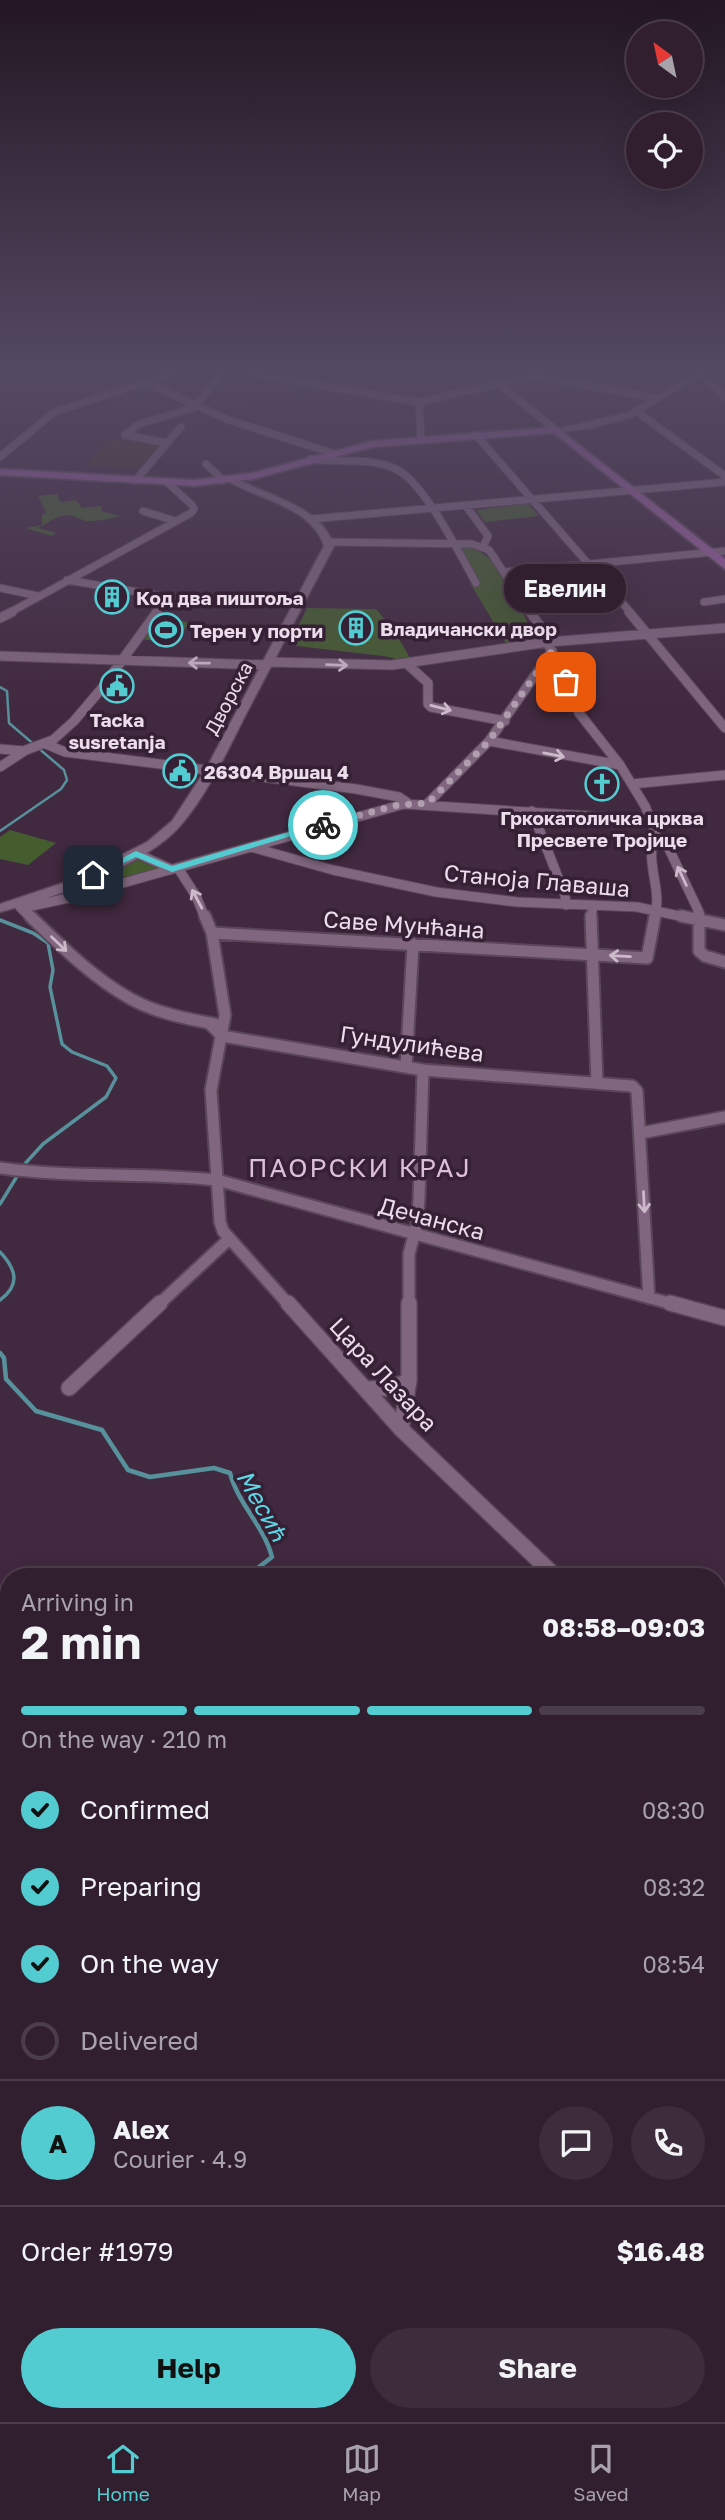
<!DOCTYPE html>
<meta charset="utf-8">
<style>
:root{--surface:#311f2f;--page:#3d2c3b;--text:#f1f3f6;--muted:#a8a2aa;--line:#4c3d4b;--accent:#52ccd0}
body{margin:0;font-family:"Golos Text",sans-serif;background:var(--page);color:var(--text);height:100vh;display:flex;flex-direction:column;font-size:26px;white-space:nowrap}
*{box-sizing:border-box;margin:0}
p{font-size:23px;color:var(--muted)}
.icon{flex:none;width:38px;height:38px;fill:none;stroke:currentColor;stroke-width:2;stroke-linecap:round;stroke-linejoin:round}
.map{position:relative;flex:1;overflow:hidden}
.drawer{position:absolute;left:0px;top:1568px;width:726px;height:854px;display:flex;flex-direction:column;background:var(--surface);border-radius:28px 28px 0 0;box-shadow:0 7px 28px #0002,0 0 0 2px var(--line)}
.drawer>*{flex:none}
.needle{width:46px;rotate:327deg}
.controls{position:absolute;left:626px;top:21px;display:grid;gap:14px}
.controls a{display:grid;place-items:center;width:77px;height:77px;border-radius:50%;background:var(--surface);box-shadow:0 7px 28px #0002,0 0 0 2px var(--line);font-size:35px}
.pin{position:absolute;display:grid;place-items:center;width:60px;height:60px;color:#fff;margin:-30px;border-radius:14px;box-shadow:0 4px 10px #0006}
.courier{position:absolute;display:grid;place-items:center;width:70px;height:70px;margin:-35px;border:5px solid #52ccd0;border-radius:50%;background:#fff;color:#222;box-shadow:0 2px 9px #0007}
.bubble{position:absolute;height:49px;border-radius:24px;background:var(--surface);box-shadow:0 7px 28px #0002,0 0 0 2px var(--line);font-size:23px;font-weight:700;line-height:49px;text-align:center}
.summary em{font-style:normal;font-weight:700}
.summary div{display:flex;flex-direction:column-reverse}
.summary{display:flex;align-items:center;justify-content:space-between;height:119px;padding:0 21px}
h1{font-size:46px;font-weight:700;line-height:52px}
.bar{display:grid;grid-template-columns:repeat(4,1fr);gap:10px 7px;align-content:center;height:84px;padding:0 21px}
.bar i{height:9px;border-radius:5px;background:var(--line)}
.bar .current{background:var(--accent)}
.bar p{grid-column:span 4}
.line{display:flex;align-items:center;gap:18px;padding:0 21px;border-top:2px solid var(--line)}
.line div{flex:1}
.round{display:grid;place-items:center;flex:none;width:74px;height:74px;border-radius:37px;background:var(--page)}
ol{padding:0 21px;list-style:none}
li{display:flex;align-items:center;gap:21px;height:77px}
li p{margin-inline-start:auto}
li .icon{padding:7px;border-radius:50%;background:var(--accent);color:#111;stroke-width:4}
li:last-child{color:var(--muted)}
li i{width:38px;height:38px;border:4px solid var(--line);border-radius:50%}
.cta{display:flex;gap:14px;margin-top:auto;padding:14px 21px}
.cta a{flex:1;height:80px;border-radius:42px;background:var(--accent);color:#111;font-size:28px;font-weight:700;line-height:80px;text-align:center}
.cta a+a{background:var(--page);color:var(--text)}
.menu{display:flex;justify-content:space-around;align-items:center;height:98px;border-top:2px solid var(--line);background:var(--surface);font-size:19px;color:var(--muted)}
.menu a{display:grid;justify-items:center;gap:4px}
.menu .current{color:var(--accent)}
.map>svg:first-child{display:block}
</style>
<div class="map">
<svg width="725" height="2422" viewBox="0 0 725 2422">
<rect width="100%" height="100%" fill="#41293f"/>
<path fill="#47372b" d="M 108,438 L 151,443 L 159,446 L 139,467 L 85,466 Z"/>
<path fill="#46343f" d="M 0,1851 L 9,1854 L 9,2017 L 0,2025 Z"/>
<path fill="#455c2f" d="M 57,494 L 61,502 L 76,500 L 82,508 L 101,506 L 102,511 L 120,516 C 116,518 93,522 88,521 C 81,521 75,515 67,515 C 55,516 49,523 38,528 L 56,533 L 52,536 L 26,528 L 42,525 L 42,515 L 46,513 L 38,496 Z
M 524,504 L 530,506 L 539,516 L 485,522 L 476,510 Z
M 467,547 C 490,552 500,571 514,590 L 511,591 L 537,640 L 507,645 L 470,583 L 475,582 L 458,549 Z
M 307,608 L 376,609 C 390,625 400,639 410,658 L 395,663 L 394,658 L 383,656 L 289,645 Z
M 159,618 L 187,622 L 190,623 L 172,643 L 141,639 Z
M 10,830 L 56,843 L 28,865 L 0,859 L 0,837 Z
M 142,859 L 161,868 L 72,892 L 137,860 Z
M 718,1964 L 725,1967 L 725,2422 L 418,2422 L 418,2413 L 718,2413 L 718,2335 L 724,2334 L 718,2309 Z"/>
<g fill="none" stroke-linecap="round" stroke-linejoin="round">
<path stroke="#57919c" stroke-width="2.5" d="M 0,687 L 7,691 L 9,723 L 64,770 L 67,780 L 61,789 L 0,831"/>
<path stroke="#57919c" stroke-width="3.5" d="M 0,920 L 33,933 L 48,943 L 53,970 L 50,987 L 62,1044 L 72,1052 L 107,1066 L 116,1078 L 106,1097 L 43,1144 L 23,1166
M 0,1204 L 19,1173
M 0,1252 C 16,1269 21,1285 0,1300"/>
<path stroke="#57919c" stroke-width="4.5" d="M 0,1353 L 4,1358 L 6,1379 L 36,1411 L 102,1430 L 128,1470 L 150,1477 L 214,1468 L 230,1473 C 238,1504 264,1526 272,1557 L 246,1577"/>
<path stroke="#57919c" stroke-width="5" d="M 654,2413 L 664,2422"/>
<defs>
<path id="street-far4" d="M 249,373 L 419,402 L 545,373
M 700,374 L 725,397
M 536,376 L 656,398
M 146,382 L 226,419 L 332,453
M 500,385 L 556,430
M 419,402 L 421,439
M 636,411 L 725,476
M 476,435 L 631,613
M 167,443 L 181,427
M 0,457 L 54,412 L 174,373
M 311,459 C 338,463 371,457 396,469 C 424,482 460,555 476,583
M 206,464 L 223,480
M 136,480 L 167,443 L 125,435 L 139,424 L 193,408 L 222,373
M 466,506 L 488,536 L 483,547
M 143,511 L 175,521
M 311,519 L 725,482
M 329,542 L 472,544 L 489,550 L 531,613
M 505,572 L 725,551
M 67,580 L 156,595 L 161,599 L 156,613
M 0,588 L 38,596
M 704,602 L 725,599
M 9,613 L 191,513 L 194,509 L 192,505 L 168,483"/>
<path id="street-far3" d="M 530,612 L 540,626 L 579,713 L 620,765 L 645,806 L 656,835 L 669,849 L 699,912 L 699,918
M 629,612 L 725,728
M 0,618 L 12,612
M 0,656 L 267,665
M 269,662 L 392,665 L 548,642 L 725,628
M 406,663 L 428,683 L 428,704 L 431,707 L 505,721
M 489,741 L 620,765
M 46,744 L 65,752 L 356,789 L 399,797 L 408,803
M 0,749 L 24,751
M 0,767 L 26,750 L 53,740 L 74,721 L 102,688 L 157,612
M 632,784 L 725,775
M 428,803 L 489,741 L 552,651
M 532,811 L 565,895 L 566,905
M 251,847 L 333,870 L 436,892 L 517,902 L 637,907 L 689,918
M 136,853 L 171,869
M 178,868 L 196,896 L 205,918
M 20,907 L 31,918
M 22,908 L 73,897 L 404,804 L 651,820
M 591,918 L 593,905
M 654,918 C 664,890 643,861 656,835"/>
<path id="street-far2" d="M 30,916 C 61,946 93,978 131,999 C 156,1013 188,1019 215,1024
M 205,916 L 212,933 L 225,1015 L 211,1090 L 220,1222 L 223,1231 L 289,1305
M 591,916 L 597,1083
M 681,916 L 725,925
M 699,916 L 699,951 L 705,956 L 725,962
M 212,933 L 647,958 L 655,916
M 210,1024 L 222,1036 L 423,1070 L 632,1086 L 637,1091 L 649,1298
M 406,1067 L 413,944
M 641,1133 L 725,1117
M 0,1168 C 72,1178 145,1172 217,1180 L 676,1305
M 158,1305 L 228,1240
M 409,1305 L 409,1254 L 417,1224 L 419,1199 L 423,1070"/>
<path id="street-far1" d="M 288,1303 L 401,1429 L 556,1577
M 670,1303 L 725,1318
M 69,1388 L 160,1303
M 366,1389 L 390,1388 L 409,1381
M 401,1429 L 409,1381 L 409,1303
M 0,1722 L 9,1739
M 718,1725 L 725,1732"/>
<path id="street" d="M 718,2020 L 725,2029
M 137,2413 L 139,2422
M 305,2413 L 308,2422"/>
<path id="secondary" d="M 695,373 L 705,373 L 632,417 L 596,427 L 556,433 L 552,430 L 626,413 Z
M 228,477 L 234,477 C 268,497 320,504 334,546 C 304,603 275,659 245,716 C 227,752 207,795 180,826 C 145,866 52,899 0,912 L 0,904 L 72,880 L 147,842 L 172,821 L 206,769 L 324,546 C 312,507 259,500 228,481 Z
M 725,1749 L 725,1778 L 718,1780 L 718,1752 Z
M 385,2413 L 411,2413 L 414,2422 L 388,2422 Z"/>
<path id="primary" d="M 556,427 L 725,559 L 725,569 L 554,433 L 373,447 L 253,479 L 194,486 L 0,475 L 0,469 L 194,480 L 252,473 L 373,441 Z"/>
</defs>
<use href="#street-far4" stroke="#5a4659" stroke-width="9"/>
<use href="#street-far3" stroke="#5a4659" stroke-width="11"/>
<use href="#street-far2" stroke="#5a4659" stroke-width="15"/>
<use href="#street-far1" stroke="#5a4659" stroke-width="18"/>
<use href="#street" stroke="#5a4659" stroke-width="22"/>
<use href="#secondary" stroke="#5a4659" stroke-width="3"/>
<use href="#primary" stroke="#5a4659" stroke-width="4"/>
<use href="#street-far4" stroke="#80667e" stroke-width="7"/>
<use href="#street-far3" stroke="#80667e" stroke-width="9"/>
<use href="#street-far2" stroke="#80667e" stroke-width="11"/>
<use href="#street-far1" stroke="#80667e" stroke-width="15"/>
<use href="#street" stroke="#80667e" stroke-width="18"/>
<use href="#secondary" fill="#80667e" fill-rule="evenodd"/>
<use href="#primary" fill="#9b60a1" fill-rule="evenodd"/>
</g>
<defs><path id="oneway-shaft" d="M-6 0H5M1.5-3L5.5 0L1.5 3" fill="none" stroke-width="1.6" stroke-linecap="round" stroke-linejoin="round" transform="scale(1.75)"/></defs>
<g stroke="#ccb9ca">
<use href="#oneway-shaft" transform="translate(199 663) rotate(-179)"/>
<use href="#oneway-shaft" transform="translate(337 665) rotate(2)"/>
<use href="#oneway-shaft" transform="translate(441 708) rotate(14)"/>
<use href="#oneway-shaft" transform="translate(554 755) rotate(11)"/>
<use href="#oneway-shaft" transform="translate(682 876) rotate(-115)"/>
<use href="#oneway-shaft" transform="translate(197 899) rotate(-118)"/>
<use href="#oneway-shaft" transform="translate(59 944) rotate(44)"/>
<use href="#oneway-shaft" transform="translate(620 956) rotate(-177)"/>
<use href="#oneway-shaft" transform="translate(644 1202) rotate(87)"/>
</g>
<linearGradient id="sky" x2="0" y2="1"><stop stop-color="#241723"/><stop offset="0.52" stop-color="#544963"/><stop offset="1" stop-color="#544963" stop-opacity="0"/></linearGradient>
<rect width="725" height="712" fill="url(#sky)"/>
<path fill="#52ccd0" d="M 320,823 L 328,825 L 172,872 L 136,857 L 96,877 L 89,875 L 136,851 L 172,866 Z"/>
<g fill="none" stroke-linecap="round" stroke-linejoin="round">
<path stroke="#b09eaf" stroke-width="7" stroke-dasharray="0 12.6" d="M 323,825 L 398,805 L 428,803 L 489,741 L 552,651 L 566,682"/>
</g>
<defs>
<symbol id="building-ring" viewBox="-11 -11 22 22"><circle r="9.5" fill="#362035" stroke="#52ccd0" stroke-width="1.5"/><path d="M-4-6H4V6H1V3H-1V6H-4ZM-2.5-4.3h1.7v1.8h-1.7ZM.8-4.3h1.7v1.8H.8ZM-2.5-1h1.7V.8h-1.7ZM.8-1h1.7V.8H.8Z" fill="#52ccd0"/></symbol>
<symbol id="stadium-ring" viewBox="-11 -11 22 22"><circle r="9.5" fill="#362035" stroke="#52ccd0" stroke-width="1.5"/><path d="M0-5a6.5 5 0 1 0 0 10a6.5 5 0 1 0 0-10ZM-3.5-1.8h7v3.6h-7Z" fill="#52ccd0"/></symbol>
<symbol id="civic-ring" viewBox="-11 -11 22 22"><circle r="9.5" fill="#362035" stroke="#52ccd0" stroke-width="1.5"/><path d="M-.6-6.5H3V-4.5H.6V-3L4-1V1h2V6H-6V1h2V-1L-.6-3ZM-1.2 2.5V6h2.4V2.5Z" fill="#52ccd0"/></symbol>
<symbol id="church-ring" viewBox="-11 -11 22 22"><circle r="9.5" fill="#362035" stroke="#52ccd0" stroke-width="1.5"/><path d="M-1.2-6h2.4v3.5h3.3v2.4h-3.3V6h-2.4V-.1h-3.3v-2.4h3.3Z" fill="#52ccd0"/></symbol>
</defs>
<g fill-rule="evenodd">
<use href="#building-ring" x="93" y="578" width="38" height="38"/>
<use href="#building-ring" x="337" y="609" width="38" height="38"/>
<use href="#stadium-ring" x="147" y="611" width="38" height="38"/>
<use href="#civic-ring" x="98" y="667" width="38" height="38"/>
<use href="#civic-ring" x="161" y="752" width="38" height="38"/>
<use href="#church-ring" x="583" y="765" width="38" height="38"/>
</g>
<g text-anchor="middle" dominant-baseline="central" stroke-width="7" stroke-linejoin="round" paint-order="stroke">
<g font-size="19" font-weight="bold" fill="#ecddeb" stroke="#362035" text-anchor="start">
<text x="136" y="597">Код два пиштоља</text>
<text x="380" y="628">Владичански двор</text>
<text x="190" y="630">Терен у порти</text>
<text x="117" y="719" text-anchor="middle">Tacka<tspan x="117" dy="22">susretanja</tspan></text>
<text x="204" y="771">26304 Вршац 4</text>
<text x="602" y="817" text-anchor="middle">Гркокатоличка црква<tspan x="602" dy="22">Пресвете Тројице</tspan></text>
</g>
<g font-size="19" fill="#ecddeb" stroke="#362035">
<text transform="translate(228 698) rotate(-62)">Дворска</text>
</g>
<g font-size="23" fill="#ecddeb" stroke="#362035">
<text transform="translate(537 880) rotate(5)">Станоја Главаша</text>
<text transform="translate(404 924) rotate(4)">Саве Мунћана</text>
<text transform="translate(412 1043) rotate(8)">Гундулићева</text>
<text transform="translate(432 1218) rotate(15)">Дечанска</text>
<text transform="translate(384 1374) rotate(47)">Цара Лазара</text>
</g>
<g font-size="24" font-style="italic" fill="#5dd7e6" stroke="#362035">
<text transform="translate(263 1505) rotate(60)">Месић</text>
</g>
<g font-size="26" letter-spacing="2" fill="#ddbfda" stroke="#362035">
<text x="360" y="1167">ПАОРСКИ КРАЈ</text>
</g>
</g>
</svg>
<div class="controls">
<a><svg class="needle" viewBox="-14 -14 28 28"><path d="M0-13l5 13h-10z" fill="#e53935"/><path d="M0 13l5-13h-10z" fill="#a8a2aa"/></svg></a>
<a><svg class="icon" aria-label="locate" viewBox="0 0 24 24"><circle cx="12" cy="12" r="6"/><path d="M12 2v4M12 18v4M2 12h4M18 12h4"/></svg></a>
</div>
<div class="pin" style="left:566px;top:682px;background:#ea580c"><svg class="icon" aria-label="bag" viewBox="0 0 24 24"><path d="M5 8h14l-1 12H6zM9 8a3 3 0 0 1 6 0"/></svg></div>
<div class="pin" style="left:93px;top:875px;background:#1f2937"><svg class="icon" aria-label="home" viewBox="0 0 24 24"><path d="M3 11l9-7 9 7M6 9v11h12V9"/></svg></div>
<div class="courier" style="left:323px;top:825px"><svg class="icon" aria-label="bike" viewBox="0 0 24 24"><circle cx="6" cy="16" r="4"/><circle cx="18" cy="16" r="4"/><path d="M6 16l4-8h5l3 8M10 8l3 8H6M13 5h3"/></svg></div>
<div class="bubble" style="left:504px;top:564px;width:122px">Евелин</div>
<section class="drawer">
<div class="summary"><div><h1>2 min</h1><p>Arriving in</p></div><em>08:58–09:03</em></div>
<div class="bar"><i class="current"></i><i class="current"></i><i class="current"></i><i></i><p>On the way · 210 m</p></div>
<ol>
<li><svg class="icon" aria-label="check" viewBox="0 0 24 24"><path d="M5 12l5 5 9-10"/></svg>Confirmed<p>08:30</p></li>
<li><svg class="icon" aria-label="check" viewBox="0 0 24 24"><path d="M5 12l5 5 9-10"/></svg>Preparing<p>08:32</p></li>
<li><svg class="icon" aria-label="check" viewBox="0 0 24 24"><path d="M5 12l5 5 9-10"/></svg>On the way<p>08:54</p></li>
<li><i></i>Delivered</li>
</ol>
<div class="line" style="height:126px"><b class="round" style="background:var(--accent);color:#111">A</b><div><b>Alex</b><p>Courier · 4.9</p></div><a class="round"><svg class="icon" aria-label="chat" viewBox="0 0 24 24"><path d="M4 5h16v11H9l-5 4z"/></svg></a><a class="round"><svg class="icon" aria-label="phone" viewBox="0 0 24 24"><path d="M5 4h4l2 5-3 2q2 4 5 5l2-3 5 2v4C11 20 4 13 5 4z"/></svg></a></div>
<div class="line" style="height:91px"><div>Order #1979</div><b>$16.48</b></div>
<div class="cta"><a>Help</a><a>Share</a></div>
</section>
</div>
<nav class="menu">
<a class="current"><svg class="icon" aria-label="home" viewBox="0 0 24 24"><path d="M3 11l9-7 9 7M6 9v11h12V9"/></svg>Home</a>
<a><svg class="icon" aria-label="map" viewBox="0 0 24 24"><path d="M3 6l6-2 6 2 6-2v14l-6 2-6-2-6 2zM9 4v14M15 6v14"/></svg>Map</a>
<a><svg class="icon" aria-label="saved" viewBox="0 0 24 24"><path d="M7 4h10v16l-5-4-5 4z"/></svg>Saved</a>
</nav>
